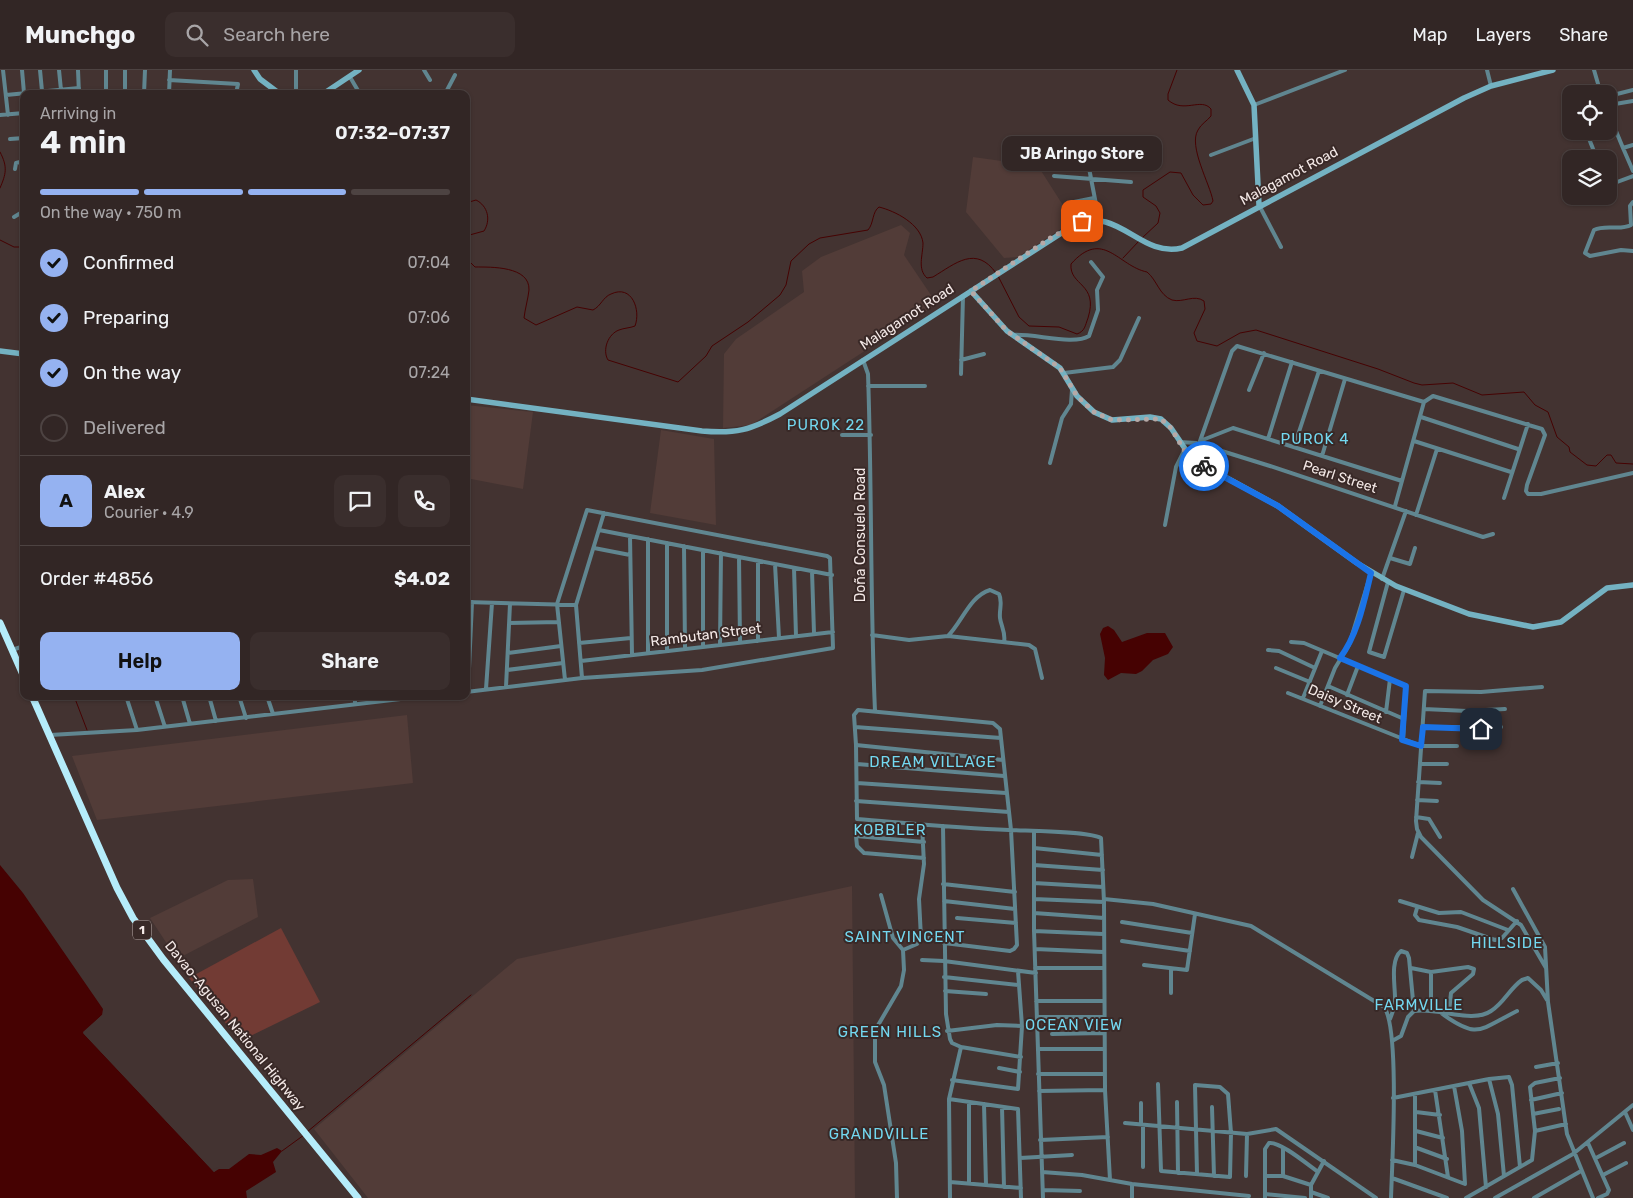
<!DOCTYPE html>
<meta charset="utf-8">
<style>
:root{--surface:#322625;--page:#3a2e2d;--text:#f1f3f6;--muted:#a8a5a7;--line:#4d4342;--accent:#95b2f1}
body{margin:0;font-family:Rubik,sans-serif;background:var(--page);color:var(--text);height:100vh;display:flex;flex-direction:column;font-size:19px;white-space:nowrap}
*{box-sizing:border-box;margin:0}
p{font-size:16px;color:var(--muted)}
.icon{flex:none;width:28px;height:28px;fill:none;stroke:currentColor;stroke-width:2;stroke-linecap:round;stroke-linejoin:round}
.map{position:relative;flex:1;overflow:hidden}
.details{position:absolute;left:20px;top:20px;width:450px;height:610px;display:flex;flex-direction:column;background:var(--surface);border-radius:10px;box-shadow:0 1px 4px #0004,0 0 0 1px var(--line)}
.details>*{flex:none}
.fabs{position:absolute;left:1562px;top:15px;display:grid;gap:10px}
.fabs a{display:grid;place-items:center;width:55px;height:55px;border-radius:10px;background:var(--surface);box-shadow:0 1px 4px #0004,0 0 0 1px var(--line);font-size:25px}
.pin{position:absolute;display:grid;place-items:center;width:42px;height:42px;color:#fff;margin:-21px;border-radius:10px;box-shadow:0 2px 8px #0006}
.courier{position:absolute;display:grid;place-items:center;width:50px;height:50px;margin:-25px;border:4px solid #1a73e8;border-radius:50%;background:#fff;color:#222;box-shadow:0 1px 6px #0007}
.bubble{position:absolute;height:35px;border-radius:10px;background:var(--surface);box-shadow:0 1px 4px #0004,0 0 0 1px var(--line);font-size:16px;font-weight:600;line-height:35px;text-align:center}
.summary em{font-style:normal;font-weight:600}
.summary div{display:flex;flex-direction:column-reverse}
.summary{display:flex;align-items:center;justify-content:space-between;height:85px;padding:0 20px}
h1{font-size:32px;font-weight:600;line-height:38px}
.bar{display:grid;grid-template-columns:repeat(4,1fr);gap:8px 5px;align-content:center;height:60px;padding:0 20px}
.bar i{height:6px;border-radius:4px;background:var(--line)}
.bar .current{background:var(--accent)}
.bar p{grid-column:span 4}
.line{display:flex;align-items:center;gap:12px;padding:0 20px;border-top:1px solid var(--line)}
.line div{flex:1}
.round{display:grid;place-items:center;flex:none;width:52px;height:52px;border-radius:10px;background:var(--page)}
ol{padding:0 20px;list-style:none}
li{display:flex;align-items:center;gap:15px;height:55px}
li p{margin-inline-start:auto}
li .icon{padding:5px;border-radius:50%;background:var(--accent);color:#111;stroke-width:4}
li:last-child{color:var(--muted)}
li i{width:28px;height:28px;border:2px solid var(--line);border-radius:50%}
.button{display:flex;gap:10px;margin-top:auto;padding:10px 20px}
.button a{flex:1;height:58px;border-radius:10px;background:var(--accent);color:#111;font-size:20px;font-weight:600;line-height:58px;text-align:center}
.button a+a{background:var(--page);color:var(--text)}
header{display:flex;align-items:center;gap:30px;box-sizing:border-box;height:70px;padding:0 25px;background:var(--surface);border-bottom:1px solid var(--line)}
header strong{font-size:24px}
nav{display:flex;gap:28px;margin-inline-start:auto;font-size:18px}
.search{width:350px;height:45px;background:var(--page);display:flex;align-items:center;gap:12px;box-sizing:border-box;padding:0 18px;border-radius:10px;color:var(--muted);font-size:19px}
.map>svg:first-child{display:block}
</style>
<header>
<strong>Munchgo</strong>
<div class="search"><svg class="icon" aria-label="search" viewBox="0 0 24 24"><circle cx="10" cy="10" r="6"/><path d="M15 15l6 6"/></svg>Search here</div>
<nav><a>Map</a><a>Layers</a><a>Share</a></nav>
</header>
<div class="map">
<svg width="1633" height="1128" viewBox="0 0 1633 1128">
<rect width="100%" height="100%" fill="#433331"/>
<path fill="#523c38" d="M 973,87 L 1038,96 L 1073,151 L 1018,187 L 1004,188 L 966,142 Z
M 901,155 L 910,163 L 904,185 L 937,234 L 751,355 L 723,358 L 724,284 L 736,269 L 804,222 L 802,201 L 821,187 Z
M 466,335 L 533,342 L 523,419 L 466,408 Z
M 661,360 L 714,369 L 716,455 L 650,443 Z
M 407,645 L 413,713 L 97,750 L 72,686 Z
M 253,809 L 258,847 L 177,889 L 150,848 L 228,810 Z
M 852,816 L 855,1128 L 368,1128 L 314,1059 L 517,889 Z"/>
<path fill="#723b34" d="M 281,858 L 320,932 L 240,971 L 189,908 Z"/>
<path fill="#460202" d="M 1108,556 L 1114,560 L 1122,572 L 1147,563 L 1165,563 L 1173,577 L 1168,584 L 1153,590 L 1142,601 L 1136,604 L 1121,603 L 1108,610 L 1104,605 L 1105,588 L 1100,564 L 1103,558 Z
M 0,795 L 23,823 L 103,939 L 102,945 L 83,963 L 214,1102 L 219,1099 L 229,1099 L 249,1084 L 261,1085 L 277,1078 L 282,1081 L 273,1092 L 276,1102 L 246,1121 L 247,1128 L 0,1128 Z"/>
<path fill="#433331" d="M 102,945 L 104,946 L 86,963 L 214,1099 L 219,1097 L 214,1102 L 84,964 L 83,962 Z"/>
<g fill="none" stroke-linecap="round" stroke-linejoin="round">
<path stroke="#460202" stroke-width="1" d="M 0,82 C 8,97 6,104 0,118
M 466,133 L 476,130 C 488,136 491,150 484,161 L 466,166
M 1142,168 L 1158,153 L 1160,143 L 1156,136 L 1143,127 L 1143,120 L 1170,102 L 1181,103 L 1193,125 L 1203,135 L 1211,134 L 1213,131 C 1210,114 1188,76 1198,60 C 1201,54 1207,51 1211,46 L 1211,39 C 1201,27 1184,44 1168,30 L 1168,24 L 1177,0
M 0,170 L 14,177 L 24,177
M 466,188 L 475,197 C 491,197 530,196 529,220 C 528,229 525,239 524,248 L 536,255 L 577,237 L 593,240 C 601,236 603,227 611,224 C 632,214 641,240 635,256 C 630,258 624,258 619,260 C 608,264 602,280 608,290 L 678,312 L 706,286 L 712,276 L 748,252 L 780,225 L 786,215 L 791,191 L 809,174 L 820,168 L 868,160 C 874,153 872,142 879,137 C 895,141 921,154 923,173 C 923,185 917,199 927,208 L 933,207 C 956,193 976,175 996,203
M 1123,188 L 1139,171
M 998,206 L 1019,247 L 1029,256 L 1059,257 L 1077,264 C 1085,261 1085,256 1088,248 C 1099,213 1069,216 1071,194 C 1103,158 1118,196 1147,202 C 1157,210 1159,225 1172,230 C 1183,233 1194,224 1204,231 L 1205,239 L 1194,263 L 1197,271 L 1217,276 L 1240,263 L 1256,260 L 1378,299 L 1414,313 L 1422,315 L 1453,313 L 1482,325 L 1524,322 L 1535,335 L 1548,342 L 1557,367 L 1569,377 L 1570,382 L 1587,395 L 1596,396 L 1607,385 L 1611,385 L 1616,393 L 1633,394
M 74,626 L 87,660
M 307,1062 L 471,925
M 282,1081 L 304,1065"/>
<path stroke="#608690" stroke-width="4" d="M 3,0 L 8,45
M 22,0 L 24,23
M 40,0 L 42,21
M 59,0 L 61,20
M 78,0 L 79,24
M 424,0 L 430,10
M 1487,0 L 1491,16
M 1594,0 L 1601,24
M 350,7 L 360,24
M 169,10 L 238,14 L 236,24
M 106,24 L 106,0
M 125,24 L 125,0
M 144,24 L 145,0
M 169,24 L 170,0
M 267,24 L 272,19
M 296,24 L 296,0
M 445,24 L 455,5
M 6,25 L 79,18
M 1609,26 L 1633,20
M 1254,35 L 1345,0
M 1609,35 L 1633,31
M 1609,44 L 1623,78 L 1633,75
M 0,45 L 24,43
M 1586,61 L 1597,89
M 10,69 L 24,68
M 1623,78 L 1633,101
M 1211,85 L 1256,68
M 1089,98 L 1099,150
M 15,99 L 16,93 L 24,91
M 1054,106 L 1131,112
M 1609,115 L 1633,106
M 1074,132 L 1094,128
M 1633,132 L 1630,136 L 1631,155 C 1620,161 1606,154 1594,160 L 1585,183 L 1590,186 L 1621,180 L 1633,181
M 1259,135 L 1281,177
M 14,147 L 24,141
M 1012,265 C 1034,263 1073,276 1089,266 L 1098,240 L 1097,220 L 1103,207 L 1091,192
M 863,290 L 868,304 C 872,416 870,528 875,641
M 961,290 L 984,284
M 1064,303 L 1113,297 L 1120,290 L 1139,248
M 961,304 L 963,226
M 868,316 L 925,316
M 1249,320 L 1264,283
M 1421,347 L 1518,379
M 842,365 L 871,365
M 1268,369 L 1292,292
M 1200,371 L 1232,281 L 1237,276 L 1424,332
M 1200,371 L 1233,358 L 1402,411
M 1414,371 L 1511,402
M 1179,372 L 1196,373 L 1270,396 L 1483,467 L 1493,464
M 1294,377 L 1319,301
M 1322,386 L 1345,309
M 1050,393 L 1062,348 L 1071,334 L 1072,320
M 1504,428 L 1528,354
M 1395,436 L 1424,332 L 1433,326 L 1542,359 L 1545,365 L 1527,415 L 1526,421 L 1528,424 L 1541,424 L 1633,403
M 1416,445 L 1437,379
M 1165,455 L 1176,397 L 1184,381
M 599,460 L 832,505
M 630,466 L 632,585
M 648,469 L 648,583
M 667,473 L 667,581
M 684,476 L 685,579
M 594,478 L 630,485
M 703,480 L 703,577
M 739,487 L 740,573
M 1390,488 L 1410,494 L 1415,478
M 758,491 L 758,571
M 775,494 L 779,568
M 794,498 L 796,566
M 812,501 L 814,563
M 1382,509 L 1406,441
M 1388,512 L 1369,582 L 1384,587 L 1404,520
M 466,532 L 576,535
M 509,553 L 559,552
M 872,565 L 909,570 L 948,566 L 1029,575 L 1035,579 L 1042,608
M 948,566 C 962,552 970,526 990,520 L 999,524 C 1003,532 999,539 1000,548 C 1001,556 1006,563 1004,572
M 1291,572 L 1304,573 L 1406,616 L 1403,670
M 579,573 L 631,568
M 720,575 L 721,483
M 12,580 L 24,576
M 1268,580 L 1279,581 L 1315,598
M 508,583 L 561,576
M 581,591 L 833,562
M 1276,598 L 1310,612
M 507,600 L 563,593
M 582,608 L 576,535 L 604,443
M 1328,616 L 1404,649
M 506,617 L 510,534
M 1542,617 L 1481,622 L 1425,621 L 1416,751 L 1417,759 L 1421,767 L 1483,830 L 1521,855 L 1546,898
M 486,619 L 492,533
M 468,621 L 472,532
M 466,622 L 582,608 L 702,600 L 833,578 L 830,488 L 827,486 L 587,440 L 557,534 L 565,610
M 1288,623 L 1421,676 L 1457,676
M 1347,625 L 1358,596
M 126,626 L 137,660
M 155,626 L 165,657
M 182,626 L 190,654
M 209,626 L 216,651
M 239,626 L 246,648
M 267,626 L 273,644
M 355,626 L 355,634
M 1303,628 L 1322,581
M 1320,636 L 1335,598 L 1349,575 L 1371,503
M 1424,639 L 1467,641 L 1505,639
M 1386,642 L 1390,609
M 855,657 L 1001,668
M 1423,657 L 1501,657
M 50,665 L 137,660 L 426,626
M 856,675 L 1003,690
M 857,694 L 1004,706
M 1420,694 L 1447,694
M 1418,712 L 1440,713
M 857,713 L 1006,723
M 1417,730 L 1437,731
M 856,731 L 1009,742
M 1416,747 L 1429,749 L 1440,767
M 943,756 L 946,944 L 950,969 L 952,973 L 961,977 L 1021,987
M 1034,761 L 1034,861 L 1043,1128
M 924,772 L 856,766 L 857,776 L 864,783 L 924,788
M 1034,778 L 1102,785
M 1412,787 L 1418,763
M 1034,795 L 1103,800
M 1034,813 L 1103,817
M 943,814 L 1015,822
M 1513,819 L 1545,877 L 1548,932 L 1567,1064 L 1593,1128
M 881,825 L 893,868 L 903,880 L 904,900 L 901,916 L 877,957 L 875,967 L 875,992 L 884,1015 L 896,1093 L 897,1128
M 1034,829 L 1104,832
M 1104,829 L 1153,834 L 1251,856 L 1384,937 C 1400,958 1392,1095 1391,1128
M 944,831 L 1015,839
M 1400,831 L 1439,843 L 1461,842 L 1508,860
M 1417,838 L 1415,845 L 1419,850 L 1457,857 L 1495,870 L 1502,868 L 1517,851
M 1034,843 L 1104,848
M 957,848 L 1016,853
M 1122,852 L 1192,863
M 1034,861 L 1103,864
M 921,868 L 944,868
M 1122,871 L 1190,881
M 944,873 L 1010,881 L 1014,879 L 1017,875 L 1011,760 L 1000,659 L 993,653 L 858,640 L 854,645 L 856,675 L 857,749 C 907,753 958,758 1009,760 C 1027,761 1088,761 1101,768 L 1104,832 L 1105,1020 L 1110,1110
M 1035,879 L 1103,882
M 903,880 L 917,874 L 921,868 L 919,829 L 924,794 L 922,755
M 922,890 L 944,891 L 1036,903
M 1144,895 L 1187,900 L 1195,844
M 1035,898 L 1104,898
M 1411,898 L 1431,902 L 1468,897 L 1474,899 L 1473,904 L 1451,923 L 1449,942
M 944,907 L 1019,915
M 945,921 L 986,924
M 1171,923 L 1171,899
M 1036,931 L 1104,931
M 1431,941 L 1431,902
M 1441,943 C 1478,970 1479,960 1517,941
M 1037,947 L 1104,947
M 1390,949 C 1392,944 1394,939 1395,933 C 1396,919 1389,891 1401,881 L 1407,883 L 1409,888 L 1414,941
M 947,961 L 997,955 L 1022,956
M 1052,964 L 1104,963
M 1392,971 L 1401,966 L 1408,947 L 1414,941 C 1438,937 1472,954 1491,941 C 1504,933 1510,918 1522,910 L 1528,908 L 1541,920 L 1547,930
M 1038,979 L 1104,979
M 1536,997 L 1558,993
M 999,998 L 1020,1002
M 1038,1004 L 1105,1004
M 1489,1009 L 1498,1044 L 1504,1106
M 952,1010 L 1018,1019 L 1022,956 L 1018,901
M 1469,1013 L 1479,1038 L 1486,1117
M 1158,1014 L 1161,1101 L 1230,1107 L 1231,1063 L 1228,1024 L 1220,1017 L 1195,1015 L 1197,1104
M 1435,1020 L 1448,1107
M 1039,1021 L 1105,1020
M 1415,1024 L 1415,1095
M 1393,1028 L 1489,1009 L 1509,1007 L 1512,1015 L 1520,1097
M 949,1029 L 1018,1039 L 1021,1128
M 1531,1030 L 1562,1023
M 1177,1032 L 1178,1103
M 984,1034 L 986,1115
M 1002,1037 L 1004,1117
M 1212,1037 L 1214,1106
M 1416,1042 L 1440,1045
M 1625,1042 L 1633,1060
M 1533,1044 L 1559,1039
M 1125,1053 L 1247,1064 L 1276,1059 L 1376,1128
M 1141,1054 L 1141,1033
M 1143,1055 L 1143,1097
M 1416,1061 L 1443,1068
M 1535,1061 L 1566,1054
M 1040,1070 L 1108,1067
M 1588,1073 L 1609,1120 L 1607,1124 L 1598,1128
M 1283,1078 L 1283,1106
M 1417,1078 L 1447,1089
M 1020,1088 L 1072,1085
M 1596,1088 L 1624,1073
M 1392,1090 L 1415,1095 L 1465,1114 L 1462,1061 L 1454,1016
M 1042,1102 L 1082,1105 L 1132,1114 L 1249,1126
M 1603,1105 L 1626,1093
M 1246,1106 L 1247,1064
M 1265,1106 L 1283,1106 L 1311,1115
M 1392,1108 L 1447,1128
M 950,1112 L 1021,1118
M 969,1113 L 969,1032
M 1132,1114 L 1132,1128
M 1043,1120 L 1080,1121
M 1311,1122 L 1328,1128
M 1265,1124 L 1305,1128
M 950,1128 L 949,1029 L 961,977
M 1265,1128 L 1265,1079 L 1269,1073 C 1280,1071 1307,1094 1318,1102
M 1311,1128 L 1311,1115 L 1324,1091
M 1466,1128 L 1532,1090 L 1535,1061 L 1530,1017 L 1535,1013 L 1560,1008
M 1495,1128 L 1573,1084 L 1633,1035
M 1534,1128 L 1581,1101"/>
<path stroke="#74b2c2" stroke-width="5.5" d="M 254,0 L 260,9 L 280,24
M 1237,0 L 1254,35 L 1259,135
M 323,24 L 359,0
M 971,221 L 1007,261 L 1060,298 L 1077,326 L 1094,342 L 1112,350 L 1150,347 L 1161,349 L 1171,358 L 1192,389 L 1278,436 L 1357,493 L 1396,516 L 1469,544 L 1533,557 L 1561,552 L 1607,518 L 1633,515
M 0,281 L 24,284
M 466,329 L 702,361 C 736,364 750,360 780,344 L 1074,155 C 1119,135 1139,188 1182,178 L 1464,28 L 1491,16 L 1553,0"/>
<path stroke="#b5ecfa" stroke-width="7" d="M 0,553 L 24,607
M 32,626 L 117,818 L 133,848 L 163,889 L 358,1128"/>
</g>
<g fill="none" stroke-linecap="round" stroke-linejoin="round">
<path stroke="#b6a9a7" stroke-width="5" stroke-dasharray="0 9" d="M 1082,151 L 1052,167 L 971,221 L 1007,261 L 1060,298 L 1077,326 L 1094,342 L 1112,350 L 1161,349 L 1171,358 L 1187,385 L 1204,396"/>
<path stroke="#1a73e8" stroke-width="6" d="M 1204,396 L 1278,436 L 1371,503 C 1364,532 1358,564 1340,588 L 1406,616 L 1402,670 L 1421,676 L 1423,657 L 1481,659"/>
</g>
<g text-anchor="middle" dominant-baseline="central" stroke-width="4" stroke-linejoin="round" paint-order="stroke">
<rect fill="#392927" stroke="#bcafad" stroke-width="1" x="133" y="850.5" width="18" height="19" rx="4"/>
<g font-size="12" font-weight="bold" fill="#f4e9e7">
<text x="142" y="860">1</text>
</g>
<g font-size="14" fill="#f4e9e7" stroke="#392927">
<text transform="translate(1289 106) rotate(-28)">Malagamot Road</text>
<text transform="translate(907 247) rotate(-33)">Malagamot Road</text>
<text transform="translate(1340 407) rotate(18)">Pearl Street</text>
<text transform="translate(860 465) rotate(-90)">Doña Consuelo Road</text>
<text transform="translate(706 565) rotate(-7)">Rambutan Street</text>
<text transform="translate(1345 634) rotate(23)">Daisy Street</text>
<text transform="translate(235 956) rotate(51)">Davao-Agusan National Highway</text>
</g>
<g font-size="15" letter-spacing="1" fill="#73d8f0" stroke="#392927">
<text x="826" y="355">PUROK 22</text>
<text x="1315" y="369">PUROK 4</text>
<text x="933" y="692">DREAM VILLAGE</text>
<text x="890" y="760">KOBBLER</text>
<text x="905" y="867">SAINT VINCENT</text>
<text x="1507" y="873">HILLSIDE</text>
<text x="1419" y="935">FARMVILLE</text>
<text x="1074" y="955">OCEAN VIEW</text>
<text x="890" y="962">GREEN HILLS</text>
<text x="879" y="1064">GRANDVILLE</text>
</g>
</g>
</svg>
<div class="fabs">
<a><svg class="icon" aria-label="locate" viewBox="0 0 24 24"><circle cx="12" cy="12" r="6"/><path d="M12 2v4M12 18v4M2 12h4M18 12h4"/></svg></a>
<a><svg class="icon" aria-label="layers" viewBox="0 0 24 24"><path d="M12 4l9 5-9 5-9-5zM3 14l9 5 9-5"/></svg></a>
</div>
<div class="pin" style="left:1082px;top:151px;background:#ea580c"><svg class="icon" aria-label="bag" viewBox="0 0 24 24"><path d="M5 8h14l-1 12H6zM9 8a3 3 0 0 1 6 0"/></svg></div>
<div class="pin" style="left:1481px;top:659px;background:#1f2937"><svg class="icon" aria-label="home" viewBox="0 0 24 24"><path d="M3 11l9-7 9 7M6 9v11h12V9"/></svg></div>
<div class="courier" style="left:1204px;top:396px"><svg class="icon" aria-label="bike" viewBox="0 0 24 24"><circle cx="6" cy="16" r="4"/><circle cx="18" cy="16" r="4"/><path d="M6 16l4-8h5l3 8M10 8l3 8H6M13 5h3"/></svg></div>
<div class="bubble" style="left:1002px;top:66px;width:160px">JB Aringo Store</div>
<section class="details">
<div class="summary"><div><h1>4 min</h1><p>Arriving in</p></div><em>07:32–07:37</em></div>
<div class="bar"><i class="current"></i><i class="current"></i><i class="current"></i><i></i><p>On the way · 750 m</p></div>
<ol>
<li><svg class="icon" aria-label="check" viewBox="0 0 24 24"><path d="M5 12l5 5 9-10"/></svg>Confirmed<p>07:04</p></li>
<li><svg class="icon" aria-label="check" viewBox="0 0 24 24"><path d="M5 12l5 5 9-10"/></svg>Preparing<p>07:06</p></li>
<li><svg class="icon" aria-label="check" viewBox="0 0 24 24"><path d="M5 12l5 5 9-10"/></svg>On the way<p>07:24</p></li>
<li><i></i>Delivered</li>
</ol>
<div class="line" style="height:90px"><b class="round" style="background:var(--accent);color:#111">A</b><div><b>Alex</b><p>Courier · 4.9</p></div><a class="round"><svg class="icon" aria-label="chat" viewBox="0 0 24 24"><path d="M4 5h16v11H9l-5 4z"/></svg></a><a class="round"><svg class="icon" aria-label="phone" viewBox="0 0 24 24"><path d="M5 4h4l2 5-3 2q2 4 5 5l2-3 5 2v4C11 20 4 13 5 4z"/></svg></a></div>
<div class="line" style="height:65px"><div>Order #4856</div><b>$4.02</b></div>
<div class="button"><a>Help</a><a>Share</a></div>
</section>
</div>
